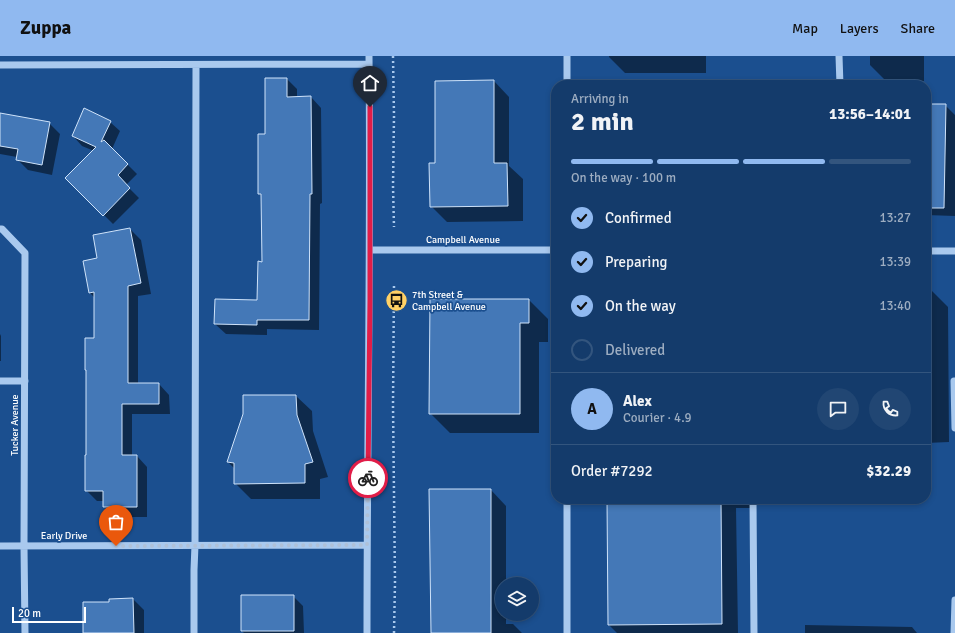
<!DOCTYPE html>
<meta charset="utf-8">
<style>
:root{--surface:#143b6b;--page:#214673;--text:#f1f3f6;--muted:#9dadc1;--line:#33557e;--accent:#90b9f0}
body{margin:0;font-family:Signika,sans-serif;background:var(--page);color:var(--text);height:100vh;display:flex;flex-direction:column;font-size:15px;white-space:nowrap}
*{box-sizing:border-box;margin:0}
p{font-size:13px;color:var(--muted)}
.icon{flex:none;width:22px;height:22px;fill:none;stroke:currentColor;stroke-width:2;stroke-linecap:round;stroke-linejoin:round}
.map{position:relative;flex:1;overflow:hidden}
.side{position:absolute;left:551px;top:24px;width:380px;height:424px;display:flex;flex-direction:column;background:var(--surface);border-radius:16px;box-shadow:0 2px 6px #0003,0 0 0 1px var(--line)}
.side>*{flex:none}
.fabs{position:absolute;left:495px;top:521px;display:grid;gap:8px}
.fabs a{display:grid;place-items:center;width:44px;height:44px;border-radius:50%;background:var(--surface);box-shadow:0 2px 6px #0003,0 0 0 1px var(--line);font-size:20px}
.scale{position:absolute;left:12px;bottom:10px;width:74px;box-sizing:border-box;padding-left:4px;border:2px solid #fff;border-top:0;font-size:11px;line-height:14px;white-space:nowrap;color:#fff;-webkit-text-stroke:3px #1b4f8f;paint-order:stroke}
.pin{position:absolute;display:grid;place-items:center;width:34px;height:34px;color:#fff;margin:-41px -17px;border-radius:50% 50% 50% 0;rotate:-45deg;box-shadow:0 0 4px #0007}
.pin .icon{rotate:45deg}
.courier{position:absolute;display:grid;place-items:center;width:40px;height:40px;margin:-20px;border:3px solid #e11d48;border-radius:50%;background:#fff;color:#222;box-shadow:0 1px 5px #0007}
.summary em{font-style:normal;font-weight:800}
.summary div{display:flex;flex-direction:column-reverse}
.summary{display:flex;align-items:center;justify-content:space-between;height:68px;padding:0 20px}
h1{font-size:26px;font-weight:800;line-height:30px}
.bar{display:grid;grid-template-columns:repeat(4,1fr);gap:6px 4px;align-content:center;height:48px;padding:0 20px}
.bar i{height:5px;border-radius:3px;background:var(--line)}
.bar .selected{background:var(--accent)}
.bar p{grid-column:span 4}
.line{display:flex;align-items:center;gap:10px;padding:0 20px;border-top:1px solid var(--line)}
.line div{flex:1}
.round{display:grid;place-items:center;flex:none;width:42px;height:42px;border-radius:21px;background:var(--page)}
ol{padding:0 20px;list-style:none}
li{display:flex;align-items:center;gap:12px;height:44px}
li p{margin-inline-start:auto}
li .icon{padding:4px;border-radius:50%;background:var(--accent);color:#111;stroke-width:4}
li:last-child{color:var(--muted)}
li i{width:22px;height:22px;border:2px solid var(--line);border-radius:50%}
header{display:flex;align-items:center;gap:24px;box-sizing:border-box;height:56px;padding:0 20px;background:var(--accent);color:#111}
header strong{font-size:19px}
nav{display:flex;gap:22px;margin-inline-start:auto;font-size:14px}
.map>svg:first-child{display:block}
</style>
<header>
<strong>Zuppa</strong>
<nav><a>Map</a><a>Layers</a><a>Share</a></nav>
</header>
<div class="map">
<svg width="955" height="577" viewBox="0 0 955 577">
<rect width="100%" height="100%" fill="#1b4f8f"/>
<path fill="#0007" d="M 609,0 L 706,0 L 706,17 L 625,17 L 609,1 Z
M 870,0 L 924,0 L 924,25 L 886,25 L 870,9 Z
M 287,23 L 297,33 L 297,42 L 311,41 L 321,52 L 322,147 L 320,148 L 319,274 L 267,273 L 267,279 L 226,278 L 215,268 L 258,245 L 263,207 L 262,140 L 259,137 L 266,79 Z
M 494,25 L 509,41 L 509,110 L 523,123 L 523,165 L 447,166 L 431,150 Z
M 926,49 L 945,49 L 955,59 L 955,160 L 926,159 Z
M 0,58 L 49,67 L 60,78 L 52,119 L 28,114 L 17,103 L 17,101 L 0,98 Z
M 110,66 L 120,75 L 112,93 L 137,118 L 126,129 L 139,142 L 113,168 L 67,122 L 94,95 L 82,90 L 73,80 Z
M 130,173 L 141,184 L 151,238 L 138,240 L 138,328 L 159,328 L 169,339 L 170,358 L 132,358 L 132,400 L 137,400 L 147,411 L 147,461 L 115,461 L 104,450 L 104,445 L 97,445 L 86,434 L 95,283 L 95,242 L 90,237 L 98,203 Z
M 926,235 L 932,235 L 948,251 L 949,386 L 926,387 Z
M 529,244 L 548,263 L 548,286 L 539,286 L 539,377 L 450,377 L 430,357 Z
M 0,278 L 1,280 L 1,305 L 0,305 Z
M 244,340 L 296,340 L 312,355 L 313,375 L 328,421 L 320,423 L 320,443 L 251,443 L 235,427 L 235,413 L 228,406 L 244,358 Z
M 491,434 L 506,450 L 506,528 L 502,528 L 502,558 L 506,558 L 506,568 L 513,568 L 522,577 L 431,577 Z
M 608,443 L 752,443 L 752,452 L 736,452 L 738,577 L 617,577 L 609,569 Z
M 293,540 L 303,550 L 304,577 L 244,577 L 242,575 Z
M 133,543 L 144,554 L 144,577 L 84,577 Z
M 805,569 L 912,571 L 917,577 L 805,577 Z"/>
<path fill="#4478b7" stroke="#cfe3fa" d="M 265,22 L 287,22 L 287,41 L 311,40 L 312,138 L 310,138 L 309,264 L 257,264 L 257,269 L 214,268 L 215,243 L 257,244 L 258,205 L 262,206 L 261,138 L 258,138 L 258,78 L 265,78 Z
M 494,24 L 494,107 L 507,107 L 508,150 L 430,151 L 429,107 L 435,107 L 435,25 Z
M 926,48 L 946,48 L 944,152 L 926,152 Z
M 84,52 L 111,65 L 101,86 L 104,84 L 128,108 L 118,119 L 130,132 L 103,160 L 65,122 L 96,91 L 72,80 Z
M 0,57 L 50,66 L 42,109 L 16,104 L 18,93 L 0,90 Z
M 130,172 L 141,227 L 128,230 L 128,327 L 159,327 L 159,348 L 122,348 L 122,399 L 137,399 L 137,451 L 103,451 L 103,435 L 85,435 L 85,399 L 86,399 L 86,314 L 85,314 L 85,282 L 94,282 L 94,236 L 89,237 L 83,205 L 97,202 L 93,179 Z
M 430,243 L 529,243 L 529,267 L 520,267 L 520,358 L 429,358 Z
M 243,339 L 296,339 L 297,359 L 313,406 L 305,408 L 305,427 L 234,428 L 234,407 L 227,406 L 243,358 Z
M 429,433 L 491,433 L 491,577 L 431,577 Z
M 607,443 L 721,443 L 722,568 L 608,569 Z
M 241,539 L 294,539 L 294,575 L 241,575 Z
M 133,542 L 134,577 L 83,577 L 83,546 L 109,546 L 109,543 Z"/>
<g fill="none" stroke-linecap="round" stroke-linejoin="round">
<path stroke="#a9c9ee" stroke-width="2.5" stroke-dasharray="2 3" stroke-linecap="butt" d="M 393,0 L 394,60 L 393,130 L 394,171
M 394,577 L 395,526 L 393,349 L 394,228"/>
<path stroke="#a9c9ee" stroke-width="7" d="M 839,0 L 840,29
M 0,9 L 369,8
M 567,29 L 567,0
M 0,173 L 2,173 L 25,197 L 24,490 L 25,577
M 370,194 L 556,194
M 926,195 L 955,195
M 0,325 L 25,325
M 954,325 L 955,372
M 567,443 L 567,577
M 753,443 L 754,577
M 0,490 L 367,489
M 194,577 L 194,514 L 195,489 L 196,9
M 367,577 C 367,385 371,192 369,0
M 954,577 L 955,544"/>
</g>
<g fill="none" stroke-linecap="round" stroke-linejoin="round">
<path stroke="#afc1d8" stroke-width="4" stroke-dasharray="0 7.2" d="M 116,490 L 367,489 L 368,422"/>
<path stroke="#e11d48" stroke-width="5" d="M 368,422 L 370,244 L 370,51"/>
</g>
<defs>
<symbol id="bus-disc" viewBox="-11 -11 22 22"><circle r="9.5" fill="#ffd166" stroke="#1b4f8f"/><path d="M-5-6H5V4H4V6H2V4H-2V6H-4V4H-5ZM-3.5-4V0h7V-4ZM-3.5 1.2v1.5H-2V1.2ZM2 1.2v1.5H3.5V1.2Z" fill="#111"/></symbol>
</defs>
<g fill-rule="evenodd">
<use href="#bus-disc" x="384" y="232" width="25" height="25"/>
</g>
<g text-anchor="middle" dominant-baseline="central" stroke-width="3.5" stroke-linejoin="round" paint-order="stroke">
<g font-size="10" fill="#fff" stroke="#1b4f8f">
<text x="463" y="184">Campbell Avenue</text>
<text transform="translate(15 369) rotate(-90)">Tucker Avenue</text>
<text x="64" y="480">Early Drive</text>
</g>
<g font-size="10" fill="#fff" stroke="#1b4f8f" text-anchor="start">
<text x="412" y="239">7th Street &amp;<tspan x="412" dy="12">Campbell Avenue</tspan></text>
</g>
</g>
</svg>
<div class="fabs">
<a><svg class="icon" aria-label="layers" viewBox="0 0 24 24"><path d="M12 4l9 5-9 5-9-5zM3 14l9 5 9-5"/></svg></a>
</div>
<div class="scale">20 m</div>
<div class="pin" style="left:116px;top:490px;background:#ea580c"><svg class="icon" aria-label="bag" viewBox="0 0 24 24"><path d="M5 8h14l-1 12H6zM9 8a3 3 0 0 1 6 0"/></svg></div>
<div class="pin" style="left:370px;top:51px;background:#1f2937"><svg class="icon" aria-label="home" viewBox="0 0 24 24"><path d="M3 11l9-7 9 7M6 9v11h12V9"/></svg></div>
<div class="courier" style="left:368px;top:422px"><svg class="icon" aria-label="bike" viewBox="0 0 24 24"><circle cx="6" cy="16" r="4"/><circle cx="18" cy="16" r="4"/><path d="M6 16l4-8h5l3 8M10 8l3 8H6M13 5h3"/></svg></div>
<section class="side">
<div class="summary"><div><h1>2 min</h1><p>Arriving in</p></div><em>13:56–14:01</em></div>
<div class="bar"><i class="selected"></i><i class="selected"></i><i class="selected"></i><i></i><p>On the way · 100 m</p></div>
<ol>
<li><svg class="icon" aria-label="check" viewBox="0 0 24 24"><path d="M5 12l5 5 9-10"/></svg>Confirmed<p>13:27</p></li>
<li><svg class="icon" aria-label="check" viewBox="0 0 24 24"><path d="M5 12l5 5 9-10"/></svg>Preparing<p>13:39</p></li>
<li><svg class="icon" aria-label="check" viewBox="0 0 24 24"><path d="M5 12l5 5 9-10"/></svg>On the way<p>13:40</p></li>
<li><i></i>Delivered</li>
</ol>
<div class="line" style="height:72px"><b class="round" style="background:var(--accent);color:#111">A</b><div><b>Alex</b><p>Courier · 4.9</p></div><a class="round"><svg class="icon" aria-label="chat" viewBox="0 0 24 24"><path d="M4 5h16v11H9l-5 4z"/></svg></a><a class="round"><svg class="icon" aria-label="phone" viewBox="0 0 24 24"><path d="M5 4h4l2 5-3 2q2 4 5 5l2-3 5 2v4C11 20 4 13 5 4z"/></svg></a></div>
<div class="line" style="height:52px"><div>Order #7292</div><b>$32.29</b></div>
</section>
</div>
